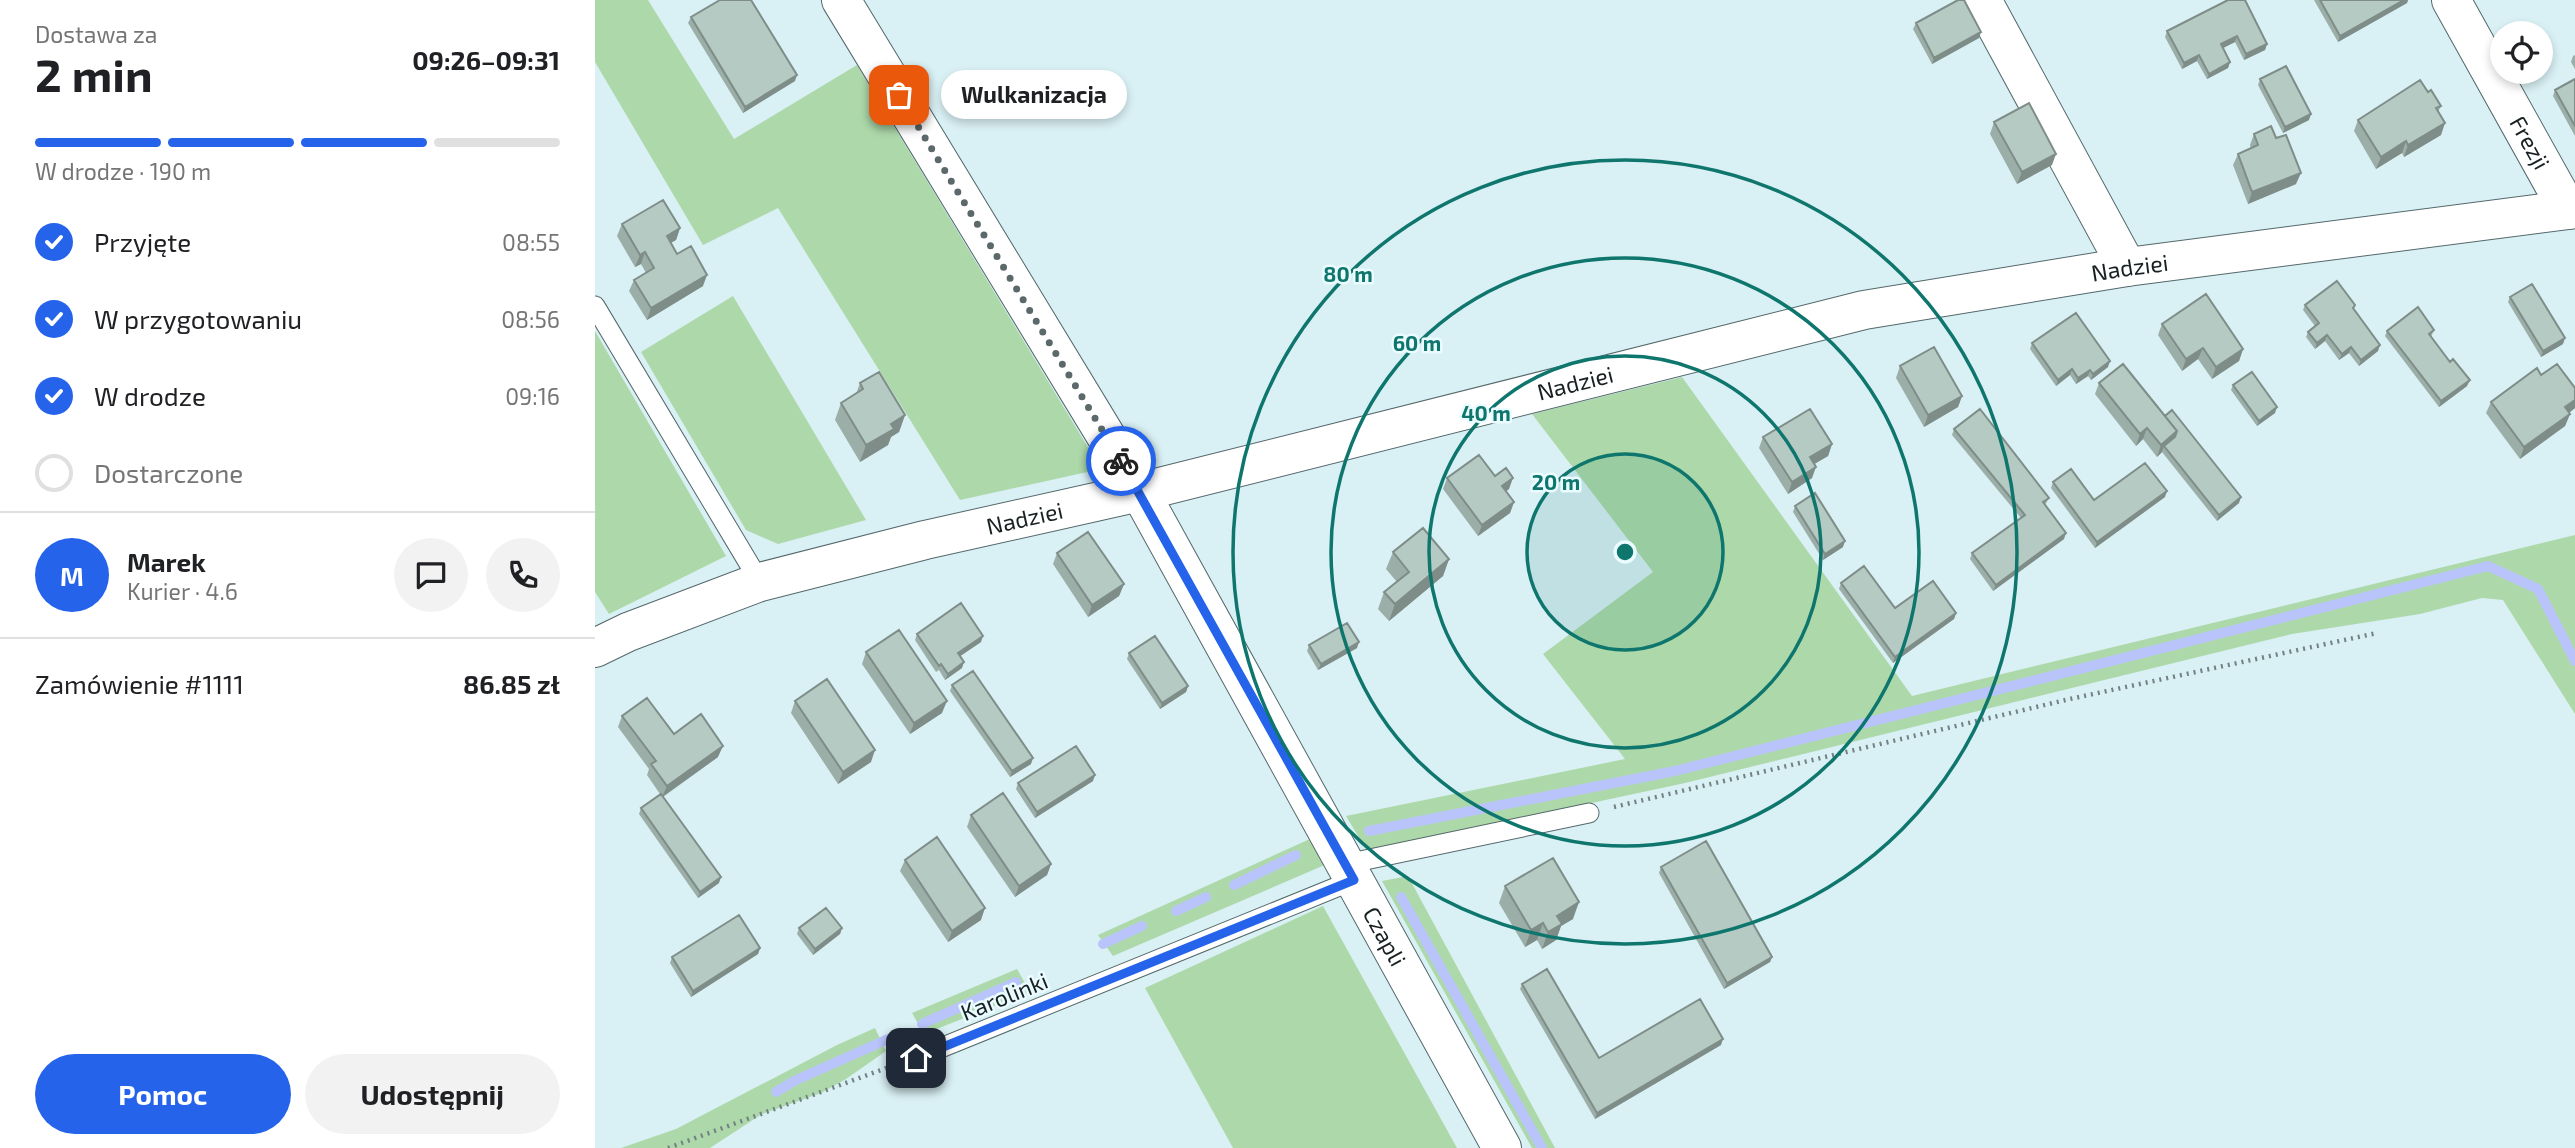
<!DOCTYPE html>
<html lang="pl">
<meta charset="utf-8">
<style>
:root{--surface:#fff;--page:#f2f2f2;--text:#202124;--muted:#757577;--line:#e0e0e0;--accent:#2563eb}
body{margin:0;font-family:"Exo 2",sans-serif;background:var(--page);color:var(--text);height:100vh;display:flex;flex-direction:column;font-size:26px;white-space:nowrap}
*{box-sizing:border-box;margin:0}
p{font-size:23px;color:var(--muted)}
.icon{flex:none;width:38px;height:38px;fill:none;stroke:currentColor;stroke-width:2;stroke-linecap:round;stroke-linejoin:round}
.map{position:relative;flex:1;overflow:hidden}
.panel{display:flex;flex-direction:column;background:var(--surface);width:595px}
.panel>*{flex:none}
.controls{position:absolute;left:1895px;top:21px;display:grid;gap:14px}
.controls a{display:grid;place-items:center;width:63px;height:63px;border-radius:50%;background:var(--surface);box-shadow:0 4px 10px #0003;font-size:35px}
.pin{position:absolute;display:grid;place-items:center;width:60px;height:60px;color:#fff;margin:-30px;border-radius:14px;box-shadow:0 4px 10px #0006}
.courier{position:absolute;display:grid;place-items:center;width:70px;height:70px;margin:-35px;border:5px solid #2563eb;border-radius:50%;background:#fff;color:#222;box-shadow:0 2px 9px #0007}
.bubble{position:absolute;height:49px;border-radius:24px;background:var(--surface);box-shadow:0 4px 10px #0003;font-size:23px;font-weight:700;line-height:49px;text-align:center}
.headline em{font-style:normal;font-weight:700}
.headline div{display:flex;flex-direction:column-reverse}
.headline{display:flex;align-items:center;justify-content:space-between;height:119px;padding:0 35px}
h1{font-size:46px;font-weight:700;line-height:52px}
.bar{display:grid;grid-template-columns:repeat(4,1fr);gap:10px 7px;align-content:center;height:84px;padding:0 35px}
.bar i{height:9px;border-radius:5px;background:var(--line)}
.bar .current{background:var(--accent)}
.bar p{grid-column:span 4}
.line{display:flex;align-items:center;gap:18px;padding:0 35px;border-top:2px solid var(--line)}
.line div{flex:1}
.round{display:grid;place-items:center;flex:none;width:74px;height:74px;border-radius:37px;background:var(--page)}
ol{padding:0 35px;list-style:none}
li{display:flex;align-items:center;gap:21px;height:77px}
li p{margin-inline-start:auto}
li .icon{padding:7px;border-radius:50%;background:var(--accent);color:#fff;stroke-width:4}
li:last-child{color:var(--muted)}
li i{width:38px;height:38px;border:4px solid var(--line);border-radius:50%}
.action{display:flex;gap:14px;margin-top:auto;padding:14px 35px}
.action a{flex:1;height:80px;border-radius:42px;background:var(--accent);color:#fff;font-size:28px;font-weight:700;line-height:80px;text-align:center}
.action a+a{background:var(--page);color:var(--text)}
main{display:flex;flex:1;min-height:0}
.map>svg:first-child{display:block}
</style>
<main>
<section class="panel">
<div class="headline"><div><h1>2 min</h1><p>Dostawa za</p></div><em>09:26–09:31</em></div>
<div class="bar"><i class="current"></i><i class="current"></i><i class="current"></i><i></i><p>W drodze · 190 m</p></div>
<ol>
<li><svg class="icon" aria-label="check" viewBox="0 0 24 24"><path d="M5 12l5 5 9-10"/></svg>Przyjęte<p>08:55</p></li>
<li><svg class="icon" aria-label="check" viewBox="0 0 24 24"><path d="M5 12l5 5 9-10"/></svg>W przygotowaniu<p>08:56</p></li>
<li><svg class="icon" aria-label="check" viewBox="0 0 24 24"><path d="M5 12l5 5 9-10"/></svg>W drodze<p>09:16</p></li>
<li><i></i>Dostarczone</li>
</ol>
<div class="line" style="height:126px"><b class="round" style="background:var(--accent);color:#fff">M</b><div><b>Marek</b><p>Kurier · 4.6</p></div><a class="round"><svg class="icon" aria-label="chat" viewBox="0 0 24 24"><path d="M4 5h16v11H9l-5 4z"/></svg></a><a class="round"><svg class="icon" aria-label="phone" viewBox="0 0 24 24"><path d="M5 4h4l2 5-3 2q2 4 5 5l2-3 5 2v4C11 20 4 13 5 4z"/></svg></a></div>
<div class="line" style="height:91px"><div>Zamówienie #1111</div><b>86.85 zł</b></div>
<div class="action"><a>Pomoc</a><a>Udostępnij</a></div>
</section>
<div class="map">
<svg width="1980" height="1148" viewBox="0 0 1980 1148">
<rect width="100%" height="100%" fill="#d9f0f4"/>
<path fill="#add9aa" d="M 0,0 L 53,0 L 139,139 L 262,65 L 506,469 L 365,500 L 183,208 L 108,245 L 0,62 Z
M 138,296 L 271,520 L 183,544 L 151,530 L 46,352 Z
M 0,331 L 131,556 L 14,614 L 0,592 Z
M 1087,377 L 1317,696 L 1980,535 L 1980,714 L 1908,600 L 1887,598 L 1825,614 L 1697,634 L 1090,783 L 772,851 L 751,816 L 1030,759 L 948,654 L 1058,572 L 937,414 Z
M 715,839 L 732,864 L 518,956 L 503,935 Z
M 813,876 L 960,1148 L 937,1148 L 787,881 Z
M 728,906 L 862,1148 L 638,1148 L 550,988 Z
M 422,969 L 435,992 L 329,1034 L 317,1013 Z
M 280,1028 L 291,1051 L 251,1079 L 226,1093 L 167,1114 L 115,1148 L 26,1148 L 81,1129 L 242,1045 Z"/>
<g fill="none" stroke-linecap="round" stroke-linejoin="round">
<path stroke="#b9c4fb" stroke-width="10" d="M 774,831 L 1080,771 L 1893,566 L 1943,589 L 1980,661
M 639,885 L 701,855
M 806,897 L 947,1148
M 581,911 L 611,897
M 508,944 L 547,926
M 327,1024 L 421,982
M 181,1092 L 199,1081 L 293,1039"/>
<defs>
<path id="lane" d="M 0,306 L 165,582
M 751,864 L 994,813
M 321,1058 L 759,880"/>
<g id="street">
<path id="s1" d="M 246,0 L 545,492 L 907,1148"/>
<path d="M 1387,0 L 1532,267"/>
<path id="s2" d="M 1856,0 L 1973,210"/>
</g>
<g id="secondary">
<path id="s3" d="M 0,648 L 33,632 L 165,582 L 330,540 L 545,492 L 1269,310 L 1532,267 L 1980,209"/>
</g>
</defs>
<use href="#lane" stroke="#54686b" stroke-width="21"/>
<use href="#street" stroke="#54686b" stroke-width="40"/>
<use href="#secondary" stroke="#54686b" stroke-width="40"/>
<path stroke="#728183" stroke-width="4.5" stroke-dasharray="2 5" stroke-linecap="butt" d="M 1019,807 L 1475,699 L 1782,633
M 73,1148 L 297,1066"/>
<use href="#lane" stroke="#fff" stroke-width="19"/>
<use href="#street" stroke="#fff" stroke-width="38"/>
<use href="#secondary" stroke="#fff" stroke-width="38"/>
</g>
<path fill="#9caea8" d="M 1633,0 L 1672,44 L 1670,50 L 1649,60 L 1640,42 L 1628,48 L 1635,62 L 1633,68 L 1612,79 L 1602,61 L 1587,69 L 1570,37 L 1572,31 Z
M 1719,0 L 1813,0 L 1812,3 L 1743,42 Z
M 96,17 L 200,81 L 148,113 L 93,23 Z
M 1321,23 L 1384,38 L 1337,64 L 1318,29 Z
M 1980,55 L 1980,69 L 1976,62 L 1978,56 Z
M 1665,79 L 1714,120 L 1688,133 L 1663,85 Z
M 1980,79 L 1980,136 L 1958,96 L 1960,90 Z
M 1833,92 L 1846,106 L 1843,112 L 1846,135 L 1809,157 L 1807,153 L 1781,169 L 1759,131 L 1763,120 Z
M 1399,122 L 1457,165 L 1422,184 L 1395,134 Z
M 1659,134 L 1681,138 L 1701,184 L 1653,204 L 1638,165 L 1643,154 L 1656,149 L 1655,145 Z
M 27,224 L 85,228 L 81,240 L 75,243 L 82,254 L 108,286 L 52,320 L 34,291 L 39,280 L 51,273 L 46,264 L 40,267 L 22,236 Z
M 1915,297 L 1968,344 L 1946,357 L 1913,302 Z
M 1710,305 L 1760,305 L 1759,309 L 1783,351 L 1764,366 L 1754,353 L 1744,360 L 1730,341 L 1720,349 L 1711,337 L 1713,332 L 1720,326 L 1708,310 Z
M 1567,324 L 1648,349 L 1644,361 L 1617,379 L 1603,359 L 1587,371 L 1563,335 Z
M 1839,330 L 1836,337 L 1872,386 L 1844,407 L 1790,336 L 1792,331 Z
M 1437,343 L 1513,367 L 1496,380 L 1493,376 L 1481,384 L 1475,375 L 1461,386 L 1435,349 Z
M 1305,366 L 1367,396 L 1363,407 L 1329,427 L 1301,378 Z
M 1946,375 L 1980,388 L 1980,408 L 1974,413 L 1975,414 L 1970,426 L 1925,459 L 1891,413 L 1896,402 Z
M 265,383 L 310,415 L 304,432 L 296,437 L 293,445 L 265,462 L 240,420 L 246,403 L 261,394 Z
M 1504,383 L 1570,416 L 1644,503 L 1622,521 L 1567,452 L 1562,457 L 1548,439 L 1541,446 L 1500,394 Z
M 1638,385 L 1680,413 L 1662,426 L 1636,390 Z
M 1359,429 L 1454,498 L 1450,505 L 1469,539 L 1398,591 L 1375,559 L 1377,553 L 1426,518 L 1357,435 Z
M 1168,437 L 1237,444 L 1233,456 L 1219,464 L 1217,478 L 1193,494 L 1164,448 Z
M 900,476 L 914,489 L 911,491 L 919,502 L 915,513 L 883,536 L 848,489 L 852,478 Z
M 1458,482 L 1499,500 L 1570,497 L 1500,548 L 1456,488 Z
M 1200,506 L 1248,547 L 1228,560 L 1198,512 Z
M 798,552 L 854,559 L 848,576 L 794,621 L 783,609 L 789,592 L 802,582 L 791,569 Z
M 462,553 L 529,584 L 524,596 L 493,617 L 458,564 Z
M 1246,583 L 1300,608 L 1361,613 L 1359,619 L 1298,663 L 1244,589 Z
M 322,634 L 386,642 L 365,656 L 367,668 L 350,680 L 344,670 L 341,672 L 320,640 Z
M 714,645 L 762,648 L 723,670 L 712,651 Z
M 271,652 L 347,713 L 315,734 L 267,664 Z
M 534,653 L 593,686 L 591,692 L 565,709 L 532,659 Z
M 357,685 L 436,764 L 415,777 L 355,691 Z
M 200,701 L 276,762 L 243,784 L 196,713 Z
M 27,716 L 79,734 L 123,757 L 68,797 L 124,883 L 103,898 L 44,814 L 46,808 L 65,794 L 52,775 L 54,769 L 23,727 Z
M 498,781 L 440,818 L 421,789 L 423,783 Z
M 376,815 L 456,864 L 452,875 L 420,897 L 372,827 Z
M 310,860 L 386,920 L 353,942 L 305,871 Z
M 1066,867 L 1177,957 L 1175,962 L 1129,989 L 1064,873 Z
M 910,886 L 978,919 L 966,926 L 961,940 L 947,949 L 942,940 L 930,947 L 904,903 Z
M 204,928 L 247,928 L 245,934 L 218,955 L 202,934 Z
M 165,948 L 163,954 L 96,997 L 75,963 L 77,957 Z
M 927,984 L 1004,1058 L 1126,1045 L 1000,1119 L 925,989 Z"/>
<path fill="#7f8d88" d="M 1809,0 L 1813,0 L 1812,3 L 1743,42 L 1745,36 Z
M 1386,32 L 1384,38 L 1337,64 L 1339,58 Z
M 1642,36 L 1640,42 L 1624,50 L 1626,44 Z
M 1672,44 L 1670,50 L 1649,60 L 1651,54 Z
M 1604,55 L 1602,61 L 1587,69 L 1589,63 Z
M 1635,62 L 1633,68 L 1612,79 L 1614,74 Z
M 202,75 L 200,81 L 148,113 L 150,107 Z
M 1716,114 L 1714,120 L 1688,133 L 1690,127 Z
M 1850,123 L 1846,135 L 1809,157 L 1813,145 Z
M 1811,141 L 1807,153 L 1781,169 L 1786,157 Z
M 1461,154 L 1457,165 L 1422,184 L 1427,172 Z
M 1706,173 L 1701,184 L 1653,204 L 1657,192 Z
M 85,228 L 81,240 L 67,248 L 72,236 Z
M 50,252 L 46,264 L 40,267 L 45,255 Z
M 112,275 L 108,286 L 52,320 L 56,308 Z
M 1732,335 L 1730,341 L 1720,349 L 1722,343 Z
M 1970,338 L 1968,344 L 1946,357 L 1948,351 Z
M 1785,345 L 1783,351 L 1764,366 L 1766,360 Z
M 1756,347 L 1754,353 L 1744,360 L 1747,354 Z
M 1608,348 L 1603,359 L 1587,371 L 1591,359 Z
M 1648,349 L 1644,361 L 1617,379 L 1621,367 Z
M 1515,361 L 1513,367 L 1496,380 L 1498,374 Z
M 1477,369 L 1475,375 L 1461,386 L 1463,380 Z
M 1495,370 L 1493,376 L 1481,384 L 1483,378 Z
M 1875,380 L 1872,386 L 1844,407 L 1846,401 Z
M 1367,396 L 1363,407 L 1329,427 L 1333,415 Z
M 1980,400 L 1980,408 L 1966,419 L 1970,407 Z
M 1682,407 L 1680,413 L 1662,426 L 1664,421 Z
M 1975,414 L 1970,426 L 1925,459 L 1929,447 Z
M 310,415 L 304,432 L 296,437 L 293,445 L 265,462 L 271,445 L 296,424 Z
M 1552,428 L 1548,439 L 1541,446 L 1545,434 Z
M 1582,431 L 1578,443 L 1569,446 L 1567,452 L 1562,457 L 1566,445 Z
M 1237,444 L 1233,456 L 1211,469 L 1215,457 Z
M 1221,467 L 1217,478 L 1193,494 L 1197,482 Z
M 918,478 L 914,489 L 903,497 L 907,486 Z
M 1572,491 L 1570,497 L 1500,548 L 1502,542 Z
M 1646,497 L 1644,503 L 1622,521 L 1624,515 Z
M 919,502 L 915,513 L 883,536 L 887,525 Z
M 1471,533 L 1469,539 L 1398,591 L 1401,585 Z
M 1250,541 L 1248,547 L 1228,560 L 1230,554 Z
M 854,559 L 848,576 L 794,621 L 800,604 Z
M 529,584 L 524,596 L 493,617 L 497,605 Z
M 1361,613 L 1359,619 L 1298,663 L 1300,657 Z
M 388,636 L 386,642 L 361,659 L 363,653 Z
M 764,642 L 762,648 L 723,670 L 726,664 Z
M 369,662 L 367,668 L 350,680 L 353,674 Z
M 593,686 L 591,692 L 565,709 L 567,703 Z
M 352,701 L 347,713 L 315,734 L 319,723 Z
M 128,746 L 123,757 L 67,797 L 72,786 Z
M 280,750 L 276,762 L 243,784 L 248,772 Z
M 438,758 L 436,764 L 415,777 L 417,771 Z
M 500,775 L 498,781 L 440,818 L 442,812 Z
M 456,864 L 452,875 L 420,897 L 424,886 Z
M 126,877 L 124,883 L 103,898 L 105,892 Z
M 984,902 L 978,919 L 966,926 L 961,940 L 947,949 L 953,932 L 962,916 Z
M 390,908 L 386,920 L 353,942 L 357,931 Z
M 948,923 L 942,940 L 930,947 L 936,930 Z
M 247,928 L 245,934 L 218,955 L 220,949 Z
M 165,948 L 163,954 L 96,997 L 98,991 Z
M 1177,957 L 1175,962 L 1129,989 L 1132,983 Z
M 1128,1039 L 1126,1045 L 1000,1119 L 1002,1113 Z"/>
<path fill="#b5cac3" stroke="#7f8d88" stroke-width="2" d="M 125,0 L 156,0 L 202,75 L 150,107 L 96,17 Z
M 1363,0 L 1369,0 L 1386,32 L 1339,58 L 1321,23 Z
M 1633,0 L 1650,0 L 1672,44 L 1651,54 L 1642,36 L 1626,44 L 1635,62 L 1614,74 L 1604,55 L 1589,63 L 1572,31 Z
M 1725,0 L 1809,0 L 1745,36 Z
M 1691,66 L 1716,114 L 1690,127 L 1665,79 Z
M 1980,79 L 1980,126 L 1960,90 Z
M 1825,80 L 1833,92 L 1836,90 L 1846,106 L 1841,108 L 1850,123 L 1813,145 L 1811,141 L 1786,157 L 1763,120 Z
M 1434,103 L 1461,154 L 1427,172 L 1399,122 Z
M 1676,126 L 1681,138 L 1691,135 L 1706,173 L 1657,192 L 1643,154 L 1663,145 L 1659,134 Z
M 68,200 L 85,228 L 72,236 L 82,254 L 96,246 L 112,275 L 56,308 L 39,280 L 59,268 L 50,252 L 45,255 L 27,224 Z
M 1742,281 L 1760,305 L 1758,308 L 1785,345 L 1766,360 L 1756,347 L 1747,354 L 1732,335 L 1722,343 L 1713,332 L 1724,323 L 1710,305 Z
M 1937,284 L 1970,338 L 1948,351 L 1915,297 Z
M 1611,294 L 1648,349 L 1621,367 L 1608,348 L 1591,359 L 1567,324 Z
M 1823,307 L 1839,330 L 1834,334 L 1855,362 L 1858,359 L 1875,380 L 1846,401 L 1792,331 Z
M 1481,313 L 1515,361 L 1498,374 L 1495,370 L 1483,378 L 1477,369 L 1463,380 L 1437,343 Z
M 1339,347 L 1367,396 L 1333,415 L 1305,366 Z
M 1528,364 L 1582,431 L 1566,445 L 1552,428 L 1545,434 L 1504,383 Z
M 1962,364 L 1980,388 L 1980,400 L 1970,407 L 1975,414 L 1929,447 L 1896,402 L 1942,368 L 1946,375 Z
M 284,372 L 310,415 L 296,424 L 299,429 L 271,445 L 246,403 L 268,389 L 265,383 Z
M 1657,372 L 1682,407 L 1664,421 L 1638,385 Z
M 1215,409 L 1237,444 L 1215,457 L 1221,467 L 1197,482 L 1168,437 Z
M 1385,409 L 1454,498 L 1448,502 L 1471,533 L 1401,585 L 1377,553 L 1430,515 L 1359,429 Z
M 1577,410 L 1646,497 L 1624,515 L 1569,446 L 1580,437 L 1582,431 L 1570,416 Z
M 884,455 L 900,476 L 911,468 L 918,478 L 907,486 L 919,502 L 887,525 L 852,478 Z
M 1550,463 L 1572,491 L 1502,542 L 1458,482 L 1476,469 L 1499,500 Z
M 1220,493 L 1250,541 L 1230,554 L 1200,506 Z
M 828,528 L 854,559 L 800,604 L 789,592 L 814,572 L 798,552 Z
M 493,532 L 529,584 L 497,605 L 462,553 Z
M 1269,566 L 1300,608 L 1338,581 L 1361,613 L 1300,657 L 1246,583 Z
M 366,603 L 388,636 L 363,653 L 369,662 L 353,674 L 346,664 L 344,666 L 322,634 Z
M 752,623 L 764,642 L 726,664 L 714,645 Z
M 304,630 L 352,701 L 319,723 L 271,652 Z
M 560,636 L 593,686 L 567,703 L 534,653 Z
M 378,671 L 438,758 L 417,771 L 357,685 Z
M 232,679 L 280,750 L 248,772 L 200,701 Z
M 52,698 L 79,734 L 106,714 L 128,746 L 72,786 L 56,764 L 61,761 L 27,716 Z
M 481,746 L 500,775 L 442,812 L 423,783 Z
M 408,793 L 456,864 L 424,886 L 376,815 Z
M 66,794 L 126,877 L 105,892 L 46,808 Z
M 342,837 L 390,908 L 357,931 L 310,860 Z
M 1111,841 L 1177,957 L 1132,983 L 1066,867 Z
M 958,858 L 984,902 L 962,916 L 967,924 L 953,932 L 948,923 L 936,930 L 910,886 Z
M 231,908 L 247,928 L 220,949 L 204,928 Z
M 144,915 L 165,948 L 98,991 L 77,957 Z
M 952,969 L 1004,1058 L 1105,999 L 1128,1039 L 1002,1113 L 927,984 Z"/>
<g fill="none" stroke-linecap="round" stroke-linejoin="round">
<path stroke="#5c696b" stroke-width="7" stroke-dasharray="0 12.6" d="M 304,95 L 526,461"/>
<path stroke="#2563eb" stroke-width="9" d="M 321,1058 L 759,880 L 526,461"/>
</g>
<circle cx="1030" cy="552" r="98" fill="#0f766e" fill-opacity=".12"/>
<g fill="none" stroke="#0f766e" stroke-width="3.5">
<circle cx="1030" cy="552" r="98"/>
<circle cx="1030" cy="552" r="196"/>
<circle cx="1030" cy="552" r="294"/>
<circle cx="1030" cy="552" r="392"/>
</g>
<g text-anchor="middle" dominant-baseline="central" stroke-width="5" stroke-linejoin="round" paint-order="stroke">
<g font-size="23" fill="#182021" stroke="#eafcff">
<text stroke="none"><textPath href="#s2" startOffset="163">Frezji</textPath></text>
<text stroke="none"><textPath href="#s3" startOffset="1584">Nadziei</textPath></text>
<text stroke="none"><textPath href="#s3" startOffset="1017">Nadziei</textPath></text>
<text stroke="none"><textPath href="#s3" startOffset="450">Nadziei</textPath></text>
<text stroke="none"><textPath href="#s1" startOffset="1083">Czapli</textPath></text>
<text transform="translate(409 996) rotate(-22)">Karolinki</text>
</g>
</g>
<circle cx="1030" cy="552" r="10" fill="#0f766e" stroke="#eafcff" stroke-width="3.5"/>
<g font-size="21" text-anchor="middle" font-weight="bold" fill="#0f766e" stroke="#eafcff" stroke-width="5" stroke-linejoin="round" paint-order="stroke">
<text x="753" y="282">80 m</text>
<text x="822" y="351">60 m</text>
<text x="891" y="421">40 m</text>
<text x="961" y="490">20 m</text>
</g>
</svg>
<div class="controls">
<a><svg class="icon" aria-label="locate" viewBox="0 0 24 24"><circle cx="12" cy="12" r="6"/><path d="M12 2v4M12 18v4M2 12h4M18 12h4"/></svg></a>
</div>
<div class="pin" style="left:304px;top:95px;background:#ea580c"><svg class="icon" aria-label="bag" viewBox="0 0 24 24"><path d="M5 8h14l-1 12H6zM9 8a3 3 0 0 1 6 0"/></svg></div>
<div class="pin" style="left:321px;top:1058px;background:#1f2937"><svg class="icon" aria-label="home" viewBox="0 0 24 24"><path d="M3 11l9-7 9 7M6 9v11h12V9"/></svg></div>
<div class="courier" style="left:526px;top:461px"><svg class="icon" aria-label="bike" viewBox="0 0 24 24"><circle cx="6" cy="16" r="4"/><circle cx="18" cy="16" r="4"/><path d="M6 16l4-8h5l3 8M10 8l3 8H6M13 5h3"/></svg></div>
<div class="bubble" style="left:346px;top:70px;width:186px">Wulkanizacja</div>
</div>
</main>
